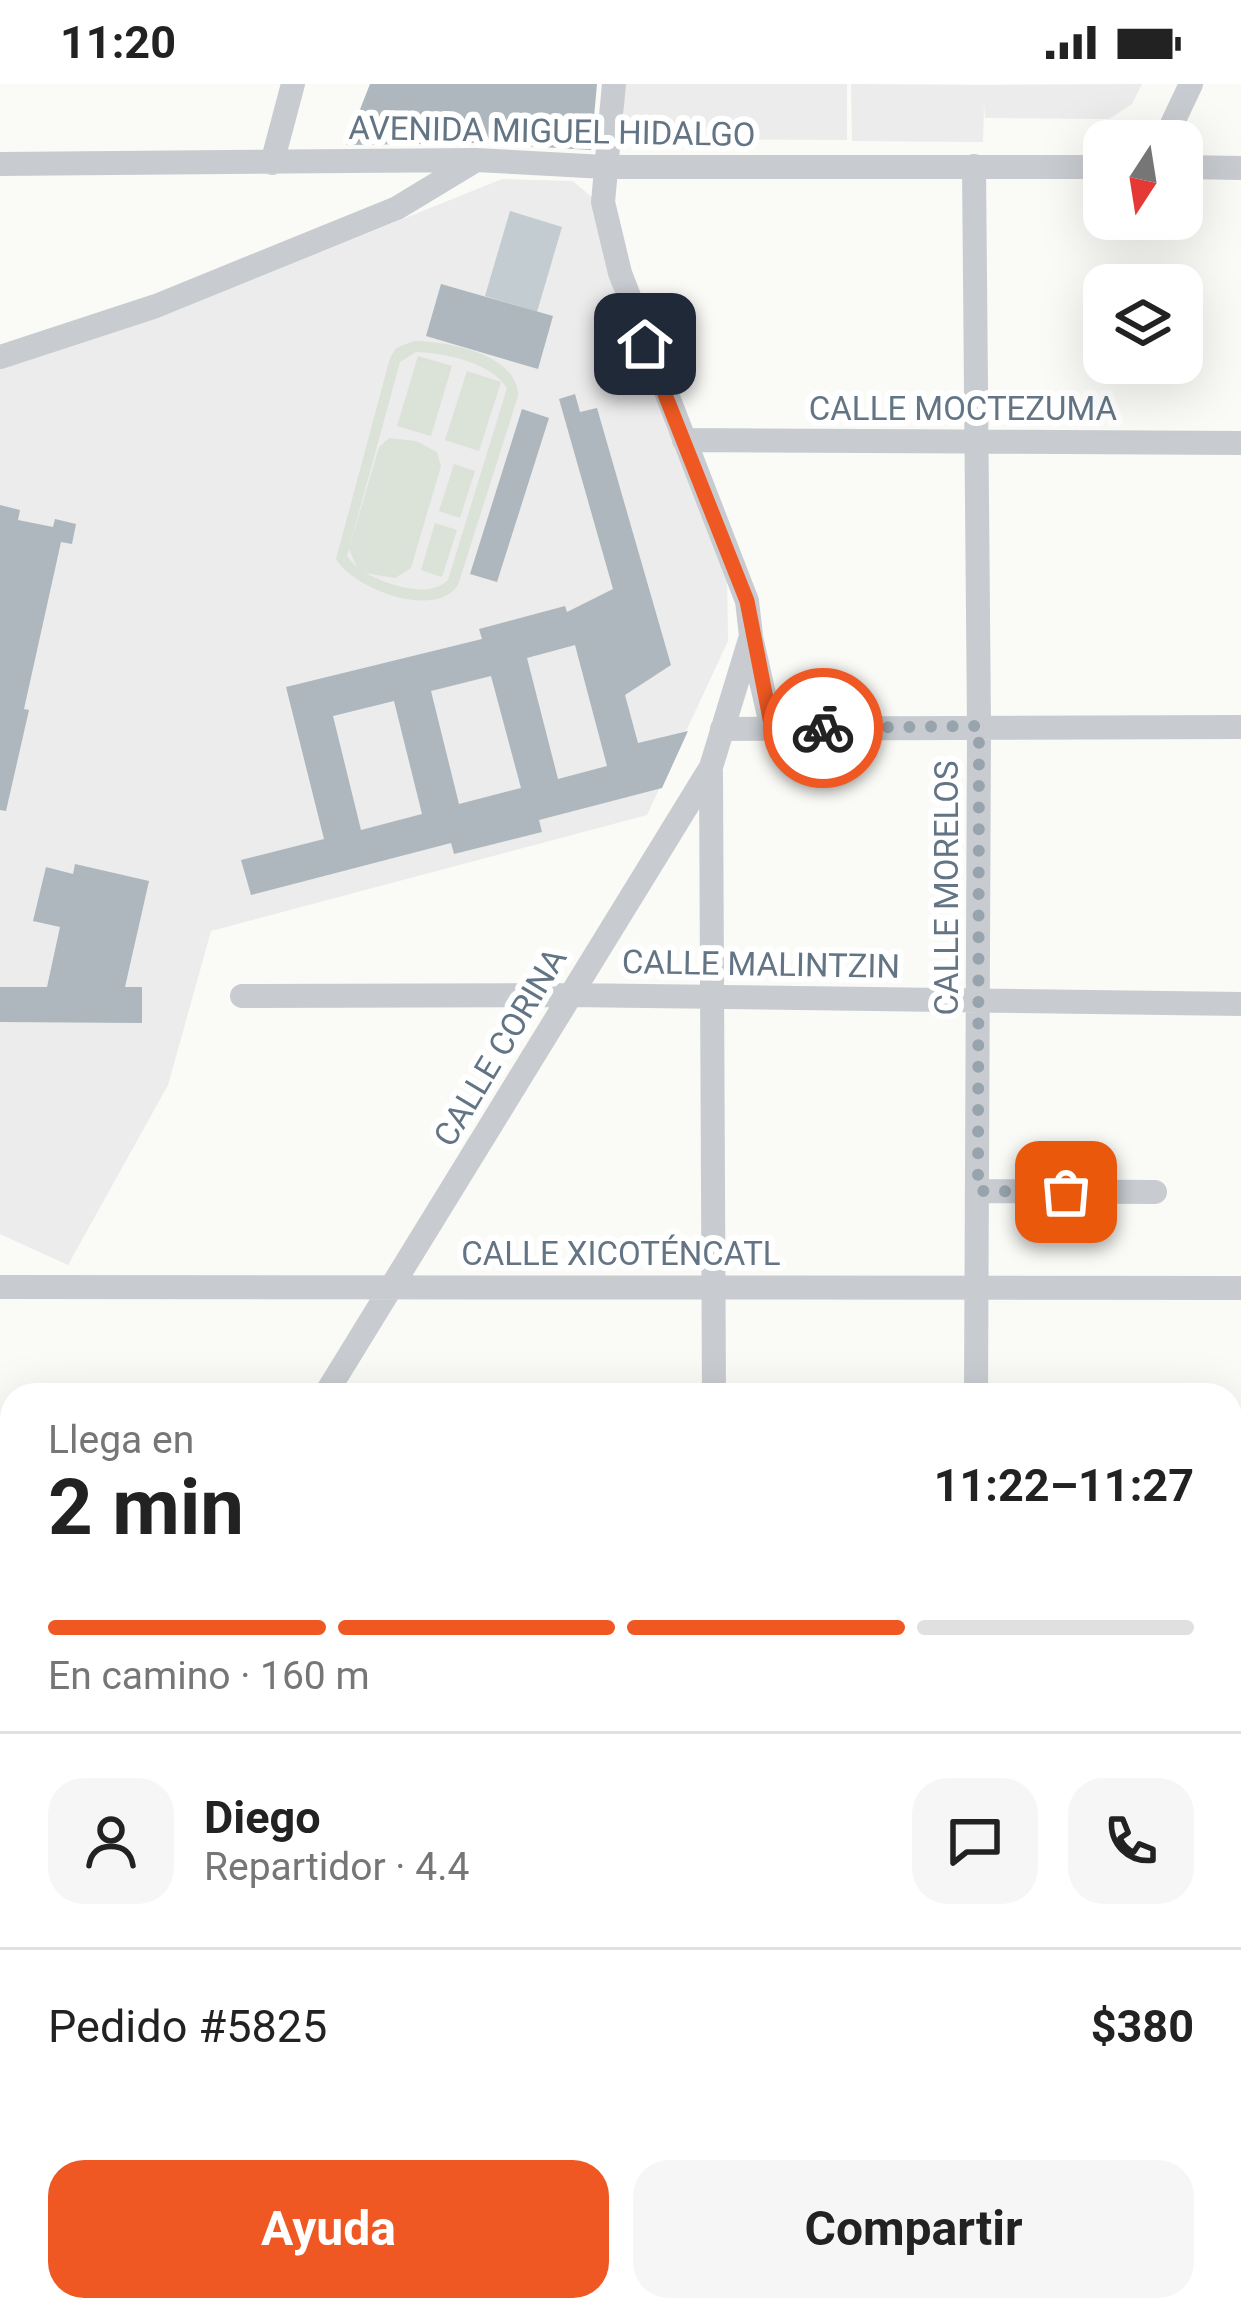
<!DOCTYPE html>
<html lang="es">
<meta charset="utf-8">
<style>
:root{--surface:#fff;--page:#f6f6f6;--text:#222;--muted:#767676;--line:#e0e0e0;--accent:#ef5822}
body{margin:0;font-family:Roboto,sans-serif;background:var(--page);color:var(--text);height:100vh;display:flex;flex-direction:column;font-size:45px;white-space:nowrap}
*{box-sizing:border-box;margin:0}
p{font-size:39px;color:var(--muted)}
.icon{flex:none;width:66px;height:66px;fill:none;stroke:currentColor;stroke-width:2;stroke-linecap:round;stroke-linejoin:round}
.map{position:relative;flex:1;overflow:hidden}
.drawer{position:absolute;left:0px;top:1299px;width:1242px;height:939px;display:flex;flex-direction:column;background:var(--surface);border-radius:36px 36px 0 0;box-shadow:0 12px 48px #0002}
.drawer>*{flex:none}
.needle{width:78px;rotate:192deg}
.tools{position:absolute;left:1083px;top:36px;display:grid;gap:24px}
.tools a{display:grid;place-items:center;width:120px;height:120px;border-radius:24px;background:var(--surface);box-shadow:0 12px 48px #0002;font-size:60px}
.pin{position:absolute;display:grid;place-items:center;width:102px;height:102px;color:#fff;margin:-51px;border-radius:24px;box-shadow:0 6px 18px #0006}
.courier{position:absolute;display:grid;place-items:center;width:120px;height:120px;margin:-60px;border:9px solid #ef5822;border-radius:50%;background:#fff;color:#222;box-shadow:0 3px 15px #0007}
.overview em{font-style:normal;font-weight:700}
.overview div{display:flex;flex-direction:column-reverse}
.overview{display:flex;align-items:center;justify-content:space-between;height:204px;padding:0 48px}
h1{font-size:78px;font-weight:700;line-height:90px}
.bar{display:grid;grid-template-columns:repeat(4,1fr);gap:18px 12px;align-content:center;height:144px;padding:0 48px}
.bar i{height:15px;border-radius:9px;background:var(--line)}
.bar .selected{background:var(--accent)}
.bar p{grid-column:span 4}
.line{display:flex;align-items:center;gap:30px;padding:0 48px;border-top:3px solid var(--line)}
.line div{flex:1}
.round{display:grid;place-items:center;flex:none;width:126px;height:126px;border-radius:36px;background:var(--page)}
.cta{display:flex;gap:24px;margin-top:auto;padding:24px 48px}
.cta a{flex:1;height:138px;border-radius:36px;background:var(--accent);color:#fff;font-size:48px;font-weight:700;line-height:138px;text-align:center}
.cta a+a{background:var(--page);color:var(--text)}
.status{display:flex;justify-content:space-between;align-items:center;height:84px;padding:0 60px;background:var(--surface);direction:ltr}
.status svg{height:33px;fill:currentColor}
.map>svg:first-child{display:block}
</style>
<div class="status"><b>11:20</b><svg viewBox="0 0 49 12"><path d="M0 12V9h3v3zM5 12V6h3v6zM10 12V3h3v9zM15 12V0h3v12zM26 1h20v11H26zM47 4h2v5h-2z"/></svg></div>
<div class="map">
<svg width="1241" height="2236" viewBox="0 0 1241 2236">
<rect width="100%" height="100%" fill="#fafaf7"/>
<path fill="#ebeceb" d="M 624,0 L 847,0 L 847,56 L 624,55 Z
M 851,0 L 984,1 L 1142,0 L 1132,20 L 1109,35 L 985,34 L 984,18 L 983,58 L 852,57 Z
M 502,95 L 573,97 L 595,116 L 617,221 L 634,263 L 627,281 L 630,291 L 645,287 L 727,493 L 728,557 L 647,731 L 211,847 L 168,1001 L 68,1181 L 0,1150 L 0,283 L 155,235 Z
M 0,1409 L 12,1415 L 12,1507 L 0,1502 Z"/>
<path fill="#dbe2d8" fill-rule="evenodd" d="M 414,257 C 447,257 518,270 518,312 L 458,501 C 435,536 354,505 336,475 L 390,274 L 396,264 ZM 416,268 C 445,269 490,278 507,304 L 448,496 C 428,516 387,500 365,489 L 395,494 L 411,484 L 441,382 L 437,368 L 416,357 L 389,354 L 379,363 L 349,465 L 357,484 L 347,472 L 400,278 Z
M 418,272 L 452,282 L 431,352 L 397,342 Z
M 467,287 L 501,298 L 479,367 L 445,356 Z
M 454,380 L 475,387 L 460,434 L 439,427 Z
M 435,439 L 457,446 L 442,493 L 421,486 Z"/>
<path fill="#c2ccd1" d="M 510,127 L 562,143 L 537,228 L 485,212 Z"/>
<path fill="#aeb7bd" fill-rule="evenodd" d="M 370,0 L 597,0 L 591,66 L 476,59 L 346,61 Z
M 441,200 L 553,232 L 538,285 L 426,252 Z
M 575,310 L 580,328 L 597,324 L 671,581 L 625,611 L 638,659 L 688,647 L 662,704 L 539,736 L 542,748 L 454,770 L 451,759 L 251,811 L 241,776 L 324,755 L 286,603 L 482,555 L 479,545 L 565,522 L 567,528 L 613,505 L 559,315 ZM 575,561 L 607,682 L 558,695 L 527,574 ZM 491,592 L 521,704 L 459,720 L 431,607 ZM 394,617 L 422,730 L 361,746 L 333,632 Z
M 522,325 L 549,334 L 497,498 L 470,490 Z
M 0,421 L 20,426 L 18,436 L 53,443 L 55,435 L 76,440 L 72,460 L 61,458 L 24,625 L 29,626 L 6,727 L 0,726 Z
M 75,780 L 149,797 L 125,903 L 142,903 L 142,939 L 0,938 L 0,903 L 47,903 L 60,843 L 33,837 L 46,783 L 73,790 Z"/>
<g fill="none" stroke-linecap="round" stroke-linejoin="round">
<defs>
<path id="major" d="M 0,2165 L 12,2168
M 228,2226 L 266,2236"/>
<path id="highway" d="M 0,2211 L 12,2214
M 55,2226 L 91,2236"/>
</defs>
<use href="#major" stroke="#bbbfc3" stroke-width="36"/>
<use href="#highway" stroke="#babec1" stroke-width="39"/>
<path stroke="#c8ccd0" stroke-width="24" d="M 1164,57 L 1191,0
M 272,79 L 293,0
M 0,80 L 476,76 L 605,83 L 1104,83
M 974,82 L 979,642 L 976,1311
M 1182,83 L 1241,84
M 0,273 L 156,222 L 397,124 L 473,78
M 684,356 L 1241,359
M 751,553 L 772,645
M 722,645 L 1241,643
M 711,689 L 714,1311
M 242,912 L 568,911 L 1241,920
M 978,1107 L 1155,1108
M 0,1203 L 1241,1204
M 325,1311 L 711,683 L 751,552 L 747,517 L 620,189 L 603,118 L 614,0
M 1230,1484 L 1241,1484
M 0,1633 L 12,1639
M 0,1739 L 12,1724
M 0,1756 L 12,1756
M 1230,1760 L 1241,1760
M 0,2037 L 12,2037
M 1230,2037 L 1241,2037
M 330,2226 L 330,2236
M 715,2226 L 715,2236
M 971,2226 L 971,2236"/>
<use href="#major" stroke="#fff" stroke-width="30"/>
<use href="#highway" stroke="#fff" stroke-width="33"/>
</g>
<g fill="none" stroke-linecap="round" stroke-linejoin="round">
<path stroke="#98a4ad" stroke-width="12" stroke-dasharray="0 21.6" d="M 823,644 L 979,642 L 978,1107 L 1066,1108"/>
<path stroke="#ef5822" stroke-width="15" d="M 645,260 L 747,517 L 772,645 L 823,644"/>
</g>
<g text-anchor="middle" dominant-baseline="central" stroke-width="12" stroke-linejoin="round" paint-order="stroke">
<g font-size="33" fill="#637585" stroke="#fff">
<text transform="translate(552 47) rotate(1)">AVENIDA MIGUEL HIDALGO</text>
<text x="963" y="324">CALLE MOCTEZUMA</text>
<text transform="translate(946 804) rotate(-90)">CALLE MORELOS</text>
<text transform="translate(761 880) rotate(1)">CALLE MALINTZIN</text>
<text transform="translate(500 963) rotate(-59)">CALLE CORINA</text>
<text x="621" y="1169">CALLE XICOTÉNCATL</text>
</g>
</g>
</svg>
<div class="tools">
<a><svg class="needle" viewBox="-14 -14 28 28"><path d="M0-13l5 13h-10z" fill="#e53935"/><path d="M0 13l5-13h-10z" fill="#767676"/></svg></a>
<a><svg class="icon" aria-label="layers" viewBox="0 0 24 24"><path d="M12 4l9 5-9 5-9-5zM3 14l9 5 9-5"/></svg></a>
</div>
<div class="pin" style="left:1066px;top:1108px;background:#ea580c"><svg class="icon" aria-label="bag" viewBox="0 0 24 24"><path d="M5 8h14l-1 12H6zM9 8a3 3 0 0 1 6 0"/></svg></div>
<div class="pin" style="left:645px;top:260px;background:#1f2937"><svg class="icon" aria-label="home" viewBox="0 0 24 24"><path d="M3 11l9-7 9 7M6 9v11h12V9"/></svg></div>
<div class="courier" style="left:823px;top:644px"><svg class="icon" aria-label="bike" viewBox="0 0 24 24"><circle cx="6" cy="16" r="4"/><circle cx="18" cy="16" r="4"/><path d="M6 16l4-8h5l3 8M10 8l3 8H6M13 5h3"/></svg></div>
<section class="drawer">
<div class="overview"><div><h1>2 min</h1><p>Llega en</p></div><em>11:22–11:27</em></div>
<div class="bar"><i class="selected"></i><i class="selected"></i><i class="selected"></i><i></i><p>En camino · 160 m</p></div>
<div class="line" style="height:216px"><a class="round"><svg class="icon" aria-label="person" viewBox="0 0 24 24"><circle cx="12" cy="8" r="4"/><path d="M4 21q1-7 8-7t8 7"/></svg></a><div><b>Diego</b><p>Repartidor · 4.4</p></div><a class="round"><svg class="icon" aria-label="chat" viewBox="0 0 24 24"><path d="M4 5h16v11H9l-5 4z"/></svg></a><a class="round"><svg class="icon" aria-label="phone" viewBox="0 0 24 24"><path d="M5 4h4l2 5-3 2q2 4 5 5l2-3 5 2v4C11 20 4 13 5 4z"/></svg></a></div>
<div class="line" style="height:156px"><div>Pedido #5825</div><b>$380</b></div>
<div class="cta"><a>Ayuda</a><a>Compartir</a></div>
</section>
</div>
